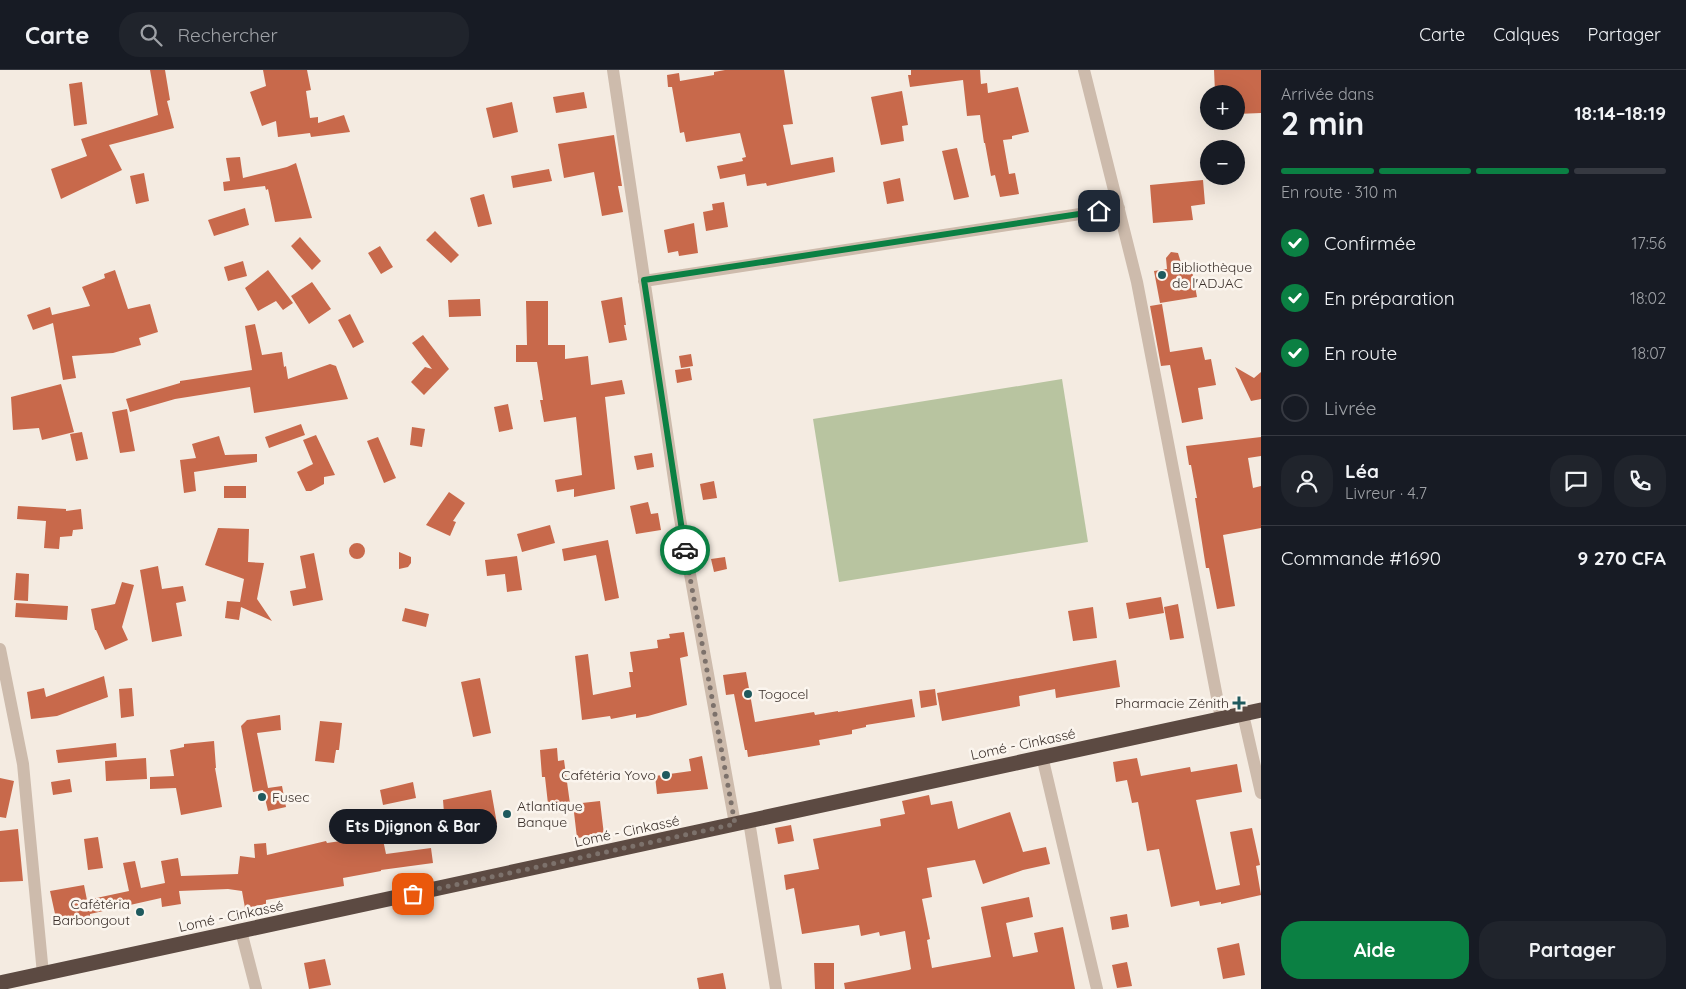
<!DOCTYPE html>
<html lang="fr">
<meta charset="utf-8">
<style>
:root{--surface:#171b24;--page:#20242c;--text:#f1f3f6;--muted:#9ea1a6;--line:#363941;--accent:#0b8043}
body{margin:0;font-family:Quicksand,sans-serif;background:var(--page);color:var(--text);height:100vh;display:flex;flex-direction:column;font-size:19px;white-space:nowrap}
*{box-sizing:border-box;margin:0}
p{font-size:16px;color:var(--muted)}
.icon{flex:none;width:28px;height:28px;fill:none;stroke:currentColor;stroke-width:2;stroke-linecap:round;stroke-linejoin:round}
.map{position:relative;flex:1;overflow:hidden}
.side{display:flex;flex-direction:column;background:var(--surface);width:425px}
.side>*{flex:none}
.fabs{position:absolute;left:1200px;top:15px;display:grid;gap:10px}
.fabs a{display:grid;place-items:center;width:45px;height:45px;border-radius:50%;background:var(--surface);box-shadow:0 5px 20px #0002;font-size:25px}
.pin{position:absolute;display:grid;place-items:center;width:42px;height:42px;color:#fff;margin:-21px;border-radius:10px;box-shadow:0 2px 8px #0006}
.courier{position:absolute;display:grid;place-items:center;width:50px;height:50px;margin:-25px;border:4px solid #0b8043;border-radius:50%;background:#fff;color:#222;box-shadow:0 1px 6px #0007}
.bubble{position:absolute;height:35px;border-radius:18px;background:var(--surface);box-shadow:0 5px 20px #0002;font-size:16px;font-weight:700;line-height:35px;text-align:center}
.summary em{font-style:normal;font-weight:700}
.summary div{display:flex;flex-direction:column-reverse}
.summary{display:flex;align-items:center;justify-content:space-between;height:85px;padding:0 20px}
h1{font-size:32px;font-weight:700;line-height:38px}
.bar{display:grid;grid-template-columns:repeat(4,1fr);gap:8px 5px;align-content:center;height:60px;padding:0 20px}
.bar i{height:6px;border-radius:4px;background:var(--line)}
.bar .active{background:var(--accent)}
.bar p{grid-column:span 4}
.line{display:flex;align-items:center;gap:12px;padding:0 20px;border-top:1px solid var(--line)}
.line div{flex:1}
.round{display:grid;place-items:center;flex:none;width:52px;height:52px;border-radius:20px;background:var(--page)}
ol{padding:0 20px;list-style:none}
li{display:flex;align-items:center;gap:15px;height:55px}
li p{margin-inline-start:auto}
li .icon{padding:5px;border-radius:50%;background:var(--accent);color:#fff;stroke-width:4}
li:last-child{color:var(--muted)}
li i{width:28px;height:28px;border:2px solid var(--line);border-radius:50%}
.button{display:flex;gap:10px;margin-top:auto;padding:10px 20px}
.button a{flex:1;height:58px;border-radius:20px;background:var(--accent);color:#fff;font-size:20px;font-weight:700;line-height:58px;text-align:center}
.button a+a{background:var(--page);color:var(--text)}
header{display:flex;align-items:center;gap:30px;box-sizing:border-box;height:70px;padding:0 25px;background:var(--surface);border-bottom:1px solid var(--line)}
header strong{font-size:24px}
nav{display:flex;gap:28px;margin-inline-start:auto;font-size:18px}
.search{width:350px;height:45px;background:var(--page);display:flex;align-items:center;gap:12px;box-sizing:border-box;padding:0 18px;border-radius:20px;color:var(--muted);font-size:19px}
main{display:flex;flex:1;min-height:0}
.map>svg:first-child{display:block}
</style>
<header>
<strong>Carte</strong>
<div class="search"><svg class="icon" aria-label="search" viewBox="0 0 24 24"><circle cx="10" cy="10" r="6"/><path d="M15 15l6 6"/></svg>Rechercher</div>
<nav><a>Carte</a><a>Calques</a><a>Partager</a></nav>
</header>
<main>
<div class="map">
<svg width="1261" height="919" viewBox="0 0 1261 919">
<rect width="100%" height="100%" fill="#f4ebe1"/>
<path fill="#b8c4a0" d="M 1062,309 L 1088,472 L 839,512 L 813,349 Z"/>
<path fill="#c8694b" d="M 150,0 L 165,0 L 170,30 L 167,31 L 174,58 L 109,75 L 122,100 L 61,129 L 51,99 L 87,86 L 81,69 L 158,45 Z
M 263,0 L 307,0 L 311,20 L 306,21 L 310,48 L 318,47 L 318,53 L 344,45 L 350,62 L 311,67 L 310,63 L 278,67 L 276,51 L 262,56 L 250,22 L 266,16 Z
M 725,0 L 784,0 L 793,54 L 783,55 L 791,95 L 833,87 L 835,102 L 767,116 L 766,113 L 747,116 L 745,104 L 720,109 L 717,96 L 743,91 L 742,88 L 746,87 L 740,63 L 686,72 L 684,62 L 680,63 L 672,17 L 668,17 L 667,5 L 679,3 L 680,11 L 714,5 L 714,2 Z
M 911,0 L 980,0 L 981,14 L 987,13 L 988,23 L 1018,17 L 1029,62 L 1012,66 L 1012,69 L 1003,70 L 1009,104 L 1015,103 L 1019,124 L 1000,127 L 995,105 L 991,106 L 985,73 L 984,73 L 980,45 L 967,46 L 963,10 L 910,17 L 908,5 L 911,5 Z
M 1214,0 L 1261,0 L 1261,43 L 1237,44 L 1236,21 L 1215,22 Z
M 82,12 L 87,54 L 74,56 L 69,14 Z
M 902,21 L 908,55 L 902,56 L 904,71 L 881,75 L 871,27 Z
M 584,22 L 587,38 L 556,43 L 553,27 Z
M 512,32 L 518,62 L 493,68 L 486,38 Z
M 614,65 L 622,116 L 618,116 L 623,142 L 602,146 L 594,102 L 564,108 L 558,74 Z
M 957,78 L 969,127 L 954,130 L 942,81 Z
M 240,87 L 243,108 L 287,97 L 296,93 L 312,148 L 275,152 L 268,119 L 266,120 L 265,116 L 224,121 L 223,112 L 230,111 L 226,88 Z
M 549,99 L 552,111 L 513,118 L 511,106 Z
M 144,103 L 149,131 L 136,134 L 130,106 Z
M 900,108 L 904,131 L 887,134 L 883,112 Z
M 1203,110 L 1205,134 L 1191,136 L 1193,150 L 1153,153 L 1150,115 Z
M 484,124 L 492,154 L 478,157 L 470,128 Z
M 724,132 L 728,157 L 706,161 L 703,142 L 713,140 L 712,134 Z
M 245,138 L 249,155 L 214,166 L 208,150 Z
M 694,153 L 698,183 L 679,186 L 678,181 L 668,183 L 664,160 Z
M 435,161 L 459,185 L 451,193 L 426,170 Z
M 300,167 L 321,191 L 312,200 L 291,176 Z
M 380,176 L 393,197 L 381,204 L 368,183 Z
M 1171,182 L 1178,183 L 1182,196 L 1191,195 L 1197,227 L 1160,233 L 1154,201 L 1167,199 L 1166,188 Z
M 243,191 L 247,206 L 228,211 L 224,197 Z
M 115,200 L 128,239 L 150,234 L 158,262 L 139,268 L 141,275 L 113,283 L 72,286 L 76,308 L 63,310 L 53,253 L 33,260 L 27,245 L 50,237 L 52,245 L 90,236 L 82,217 L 105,208 L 104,204 Z
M 268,200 L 293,233 L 283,240 L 276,231 L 258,241 L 245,218 Z
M 312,212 L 331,239 L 309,254 L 291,226 Z
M 622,227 L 626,255 L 624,255 L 627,270 L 609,273 L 601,231 Z
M 480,229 L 481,246 L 449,247 L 448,230 Z
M 526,231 L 548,231 L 548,275 L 565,275 L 565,289 L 588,286 L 591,315 L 622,310 L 625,324 L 605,327 L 615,419 L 574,427 L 574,419 L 557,422 L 555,410 L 582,405 L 576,347 L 544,352 L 540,330 L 543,330 L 537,292 L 516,292 L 516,275 L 527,275 Z
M 1162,234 L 1170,282 L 1202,277 L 1205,290 L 1211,289 L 1216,315 L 1198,318 L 1203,349 L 1182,353 L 1170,295 L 1161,296 L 1150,236 Z
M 350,244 L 364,272 L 353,278 L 338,250 Z
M 255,254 L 262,285 L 282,282 L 284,297 L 286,296 L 288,309 L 330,294 L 336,296 L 348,329 L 254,343 L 250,317 L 175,329 L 130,342 L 126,329 L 180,313 L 180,311 L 252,300 L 245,256 Z
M 423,265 L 449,299 L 424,325 L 411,312 L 425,297 L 432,299 L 412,273 Z
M 691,284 L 693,296 L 681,298 L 679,286 Z
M 1235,297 L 1254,308 L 1261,302 L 1261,329 L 1251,331 Z
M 690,298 L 692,310 L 677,313 L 675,300 Z
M 61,314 L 74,362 L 42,370 L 39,358 L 13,360 L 11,327 Z
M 508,334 L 513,359 L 499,362 L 494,337 Z
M 127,339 L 135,381 L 120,383 L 112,342 Z
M 301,354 L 305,365 L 269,378 L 265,367 Z
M 412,357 L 425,359 L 422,377 L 410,375 Z
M 82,362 L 88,389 L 76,391 L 70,364 Z
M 316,365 L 335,405 L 324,407 L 324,414 L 311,421 L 306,421 L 297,402 L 313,394 L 303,370 Z
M 219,366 L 225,385 L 257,384 L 257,392 L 194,402 L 196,421 L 184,423 L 180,390 L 196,388 L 192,374 Z
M 378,367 L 396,408 L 384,413 L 367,371 Z
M 1261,367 L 1261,386 L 1248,388 L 1253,418 L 1261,416 L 1261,458 L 1223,465 L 1235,536 L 1217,539 L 1209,498 L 1206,498 L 1195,428 L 1197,428 L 1191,395 L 1189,395 L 1186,376 Z
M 652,383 L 654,397 L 637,400 L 634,386 Z
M 714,411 L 717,428 L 703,430 L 700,414 Z
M 224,416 L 246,416 L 246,428 L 224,428 Z
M 449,422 L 465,433 L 453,451 L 456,452 L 450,466 L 426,455 Z
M 648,432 L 651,444 L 658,443 L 661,460 L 636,464 L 630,436 Z
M 18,436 L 66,439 L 66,441 L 81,439 L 83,459 L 73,460 L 72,466 L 60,467 L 59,479 L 44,478 L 46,451 L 17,449 Z
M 550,455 L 555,473 L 522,482 L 517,464 Z
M 218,458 L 249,459 L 248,492 L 264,493 L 257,529 L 272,551 L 241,537 L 239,550 L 225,548 L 227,531 L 240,532 L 244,509 L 205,495 Z
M 608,470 L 619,528 L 605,531 L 596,485 L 564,491 L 562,479 Z
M349 481a8 8 0 1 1 16 0a8 8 0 1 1-16 0Z
M 399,482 L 411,487 L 411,493 L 408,497 L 399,499 Z
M 314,483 L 323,530 L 293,536 L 290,521 L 306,518 L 300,486 Z
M 517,486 L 522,520 L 507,522 L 505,504 L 487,506 L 485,490 Z
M 725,487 L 727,499 L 714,502 L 711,489 Z
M 158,496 L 162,519 L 183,516 L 186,531 L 176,533 L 182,566 L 152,572 L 140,500 Z
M 16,503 L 29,504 L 28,531 L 14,530 Z
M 122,512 L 134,515 L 122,557 L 128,570 L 105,580 L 96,560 L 95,560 L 91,539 L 115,534 Z
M 1161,527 L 1164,543 L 1129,549 L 1126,533 Z
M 16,533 L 68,536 L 67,550 L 15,547 Z
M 1178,534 L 1184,568 L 1170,570 L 1164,537 Z
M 1093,537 L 1097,568 L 1073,571 L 1068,541 Z
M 405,538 L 429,544 L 426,557 L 402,551 Z
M 684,562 L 688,586 L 680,588 L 687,635 L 648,646 L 636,648 L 636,644 L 611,649 L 610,646 L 582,650 L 575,586 L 588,584 L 593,625 L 631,617 L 629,602 L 633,602 L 630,582 L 658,578 L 657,570 L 670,568 L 669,564 Z
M 1116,590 L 1120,617 L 1056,628 L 1055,619 L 1019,626 L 1020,636 L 942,651 L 937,623 Z
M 746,602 L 755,652 L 814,642 L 815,645 L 838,641 L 838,642 L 912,629 L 915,647 L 866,655 L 866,657 L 852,660 L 852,664 L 819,670 L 820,675 L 748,687 L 747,680 L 745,680 L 734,624 L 726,625 L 723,605 Z
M 104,606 L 108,627 L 57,646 L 31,649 L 27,622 L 44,618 L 46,627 Z
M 480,608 L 491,663 L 473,667 L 461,612 Z
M 132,618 L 134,646 L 121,648 L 119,619 Z
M 935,619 L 937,635 L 921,638 L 919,621 Z
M 280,645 L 281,660 L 257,663 L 268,718 L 282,716 L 286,737 L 268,741 L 263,720 L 253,722 L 241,656 L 247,650 Z
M 320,651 L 342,653 L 339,680 L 336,680 L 334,693 L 315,691 Z
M 214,671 L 216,698 L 215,698 L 222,737 L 181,745 L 176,718 L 150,719 L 150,707 L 174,706 L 170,680 L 184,677 L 184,674 Z
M 116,673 L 117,687 L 58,693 L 56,680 Z
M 557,678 L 558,691 L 564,690 L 571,741 L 549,743 L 545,707 L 542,707 L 540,680 Z
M 702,686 L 708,719 L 657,724 L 655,706 L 691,701 L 689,689 Z
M 146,688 L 147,709 L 106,711 L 105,691 Z
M 1137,688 L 1141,706 L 1190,697 L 1191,702 L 1237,694 L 1242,722 L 1196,730 L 1216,820 L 1240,815 L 1230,762 L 1252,758 L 1260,795 L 1256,796 L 1261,825 L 1221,834 L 1221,832 L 1200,836 L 1199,831 L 1171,837 L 1159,779 L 1147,781 L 1138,732 L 1132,733 L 1127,710 L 1116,712 L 1113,692 Z
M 0,708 L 14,711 L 6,748 L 0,747 Z
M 70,709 L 72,722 L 53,725 L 51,712 Z
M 413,712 L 416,728 L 383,735 L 380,720 Z
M 491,720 L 497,754 L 463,761 L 460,742 L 444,743 L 443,730 Z
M 929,725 L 931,735 L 952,731 L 958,759 L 1010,742 L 1023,782 L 1046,777 L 1050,794 L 1023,800 L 983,814 L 975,790 L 927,798 L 932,827 L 922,829 L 930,869 L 927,870 L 932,898 L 991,887 L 981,837 L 1029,827 L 1033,847 L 1006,853 L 1013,887 L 1038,882 L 1034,863 L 1063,857 L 1075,919 L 845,919 L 844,913 L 909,900 L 911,899 L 905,861 L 880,866 L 879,862 L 861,866 L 859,855 L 802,864 L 794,818 L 786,820 L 784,805 L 819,799 L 813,769 L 881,756 L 880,749 L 905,744 L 902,731 Z
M 600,731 L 604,765 L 577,768 L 573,734 Z
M 791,755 L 794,771 L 778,774 L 775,758 Z
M 18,759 L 23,811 L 0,812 L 0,761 Z
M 382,765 L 386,784 L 431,778 L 433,793 L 381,800 L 381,801 L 343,808 L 344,816 L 266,830 L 266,834 L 245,838 L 242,821 L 228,819 L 179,821 L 181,834 L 162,837 L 161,828 L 90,844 L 90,847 L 57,853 L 50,821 L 84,815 L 87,830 L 129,821 L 123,793 L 135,791 L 141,818 L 165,813 L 161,791 L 178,788 L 181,806 L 238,804 L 240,786 L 255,788 L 254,774 L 266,773 L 267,785 L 326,771 L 327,773 Z
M 98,767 L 103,798 L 88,800 L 84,769 Z
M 1127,844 L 1129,857 L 1112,860 L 1110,847 Z
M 1239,873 L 1245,905 L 1223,909 L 1217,878 Z
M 325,889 L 331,915 L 309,919 L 304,893 Z
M 1127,892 L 1132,916 L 1117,918 L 1112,895 Z
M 814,893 L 834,893 L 834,919 L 815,919 Z
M 723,903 L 726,919 L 699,919 L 697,908 Z"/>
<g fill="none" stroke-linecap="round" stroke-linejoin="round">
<path stroke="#cdbbac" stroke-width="12" d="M 613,0 L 679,443 L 735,754
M 1084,0 L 1137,212 L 1221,648
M 644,211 L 1119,138
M 0,579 L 23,694 L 43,904
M 1243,644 L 1261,723
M 1042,686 L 1097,919
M 749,751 L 776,919
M 241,861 L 256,919"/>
<path stroke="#5c4a42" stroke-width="15" d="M 0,913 L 1261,640"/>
</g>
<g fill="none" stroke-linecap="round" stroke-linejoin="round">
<path stroke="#7c716b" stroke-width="5" stroke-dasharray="0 9" d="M 413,824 L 735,754 L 685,480"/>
<path stroke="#0b8043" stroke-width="6" d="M 685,480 L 644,210 L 1099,141"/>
</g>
<g fill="#1f5a5e" stroke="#fbf5ee" stroke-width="2">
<circle cx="1162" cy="205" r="5"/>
<circle cx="748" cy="624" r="5"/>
<path d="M1236.5 625.5h5v5h5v5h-5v5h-5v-5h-5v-5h5z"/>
<circle cx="666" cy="705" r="5"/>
<circle cx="262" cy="727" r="5"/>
<circle cx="507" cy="744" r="5"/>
<circle cx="140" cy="842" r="5"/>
</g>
<g text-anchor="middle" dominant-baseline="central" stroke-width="5" stroke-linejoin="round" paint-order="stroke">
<g font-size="14" fill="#3b302b" stroke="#fbf5ee" text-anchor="start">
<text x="1172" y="197">Bibliothèque<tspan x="1172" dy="16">de l'ADJAC</tspan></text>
<text x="758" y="624">Togocel</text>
<text x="1229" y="633" text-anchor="end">Pharmacie Zénith</text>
<text x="656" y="705" text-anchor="end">Cafétéria Yovo</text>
<text x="272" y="727">Fusec</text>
<text x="517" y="736">Atlantique<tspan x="517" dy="16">Banque</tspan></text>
<text x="130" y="834" text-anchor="end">Cafétéria<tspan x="130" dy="16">Barbongout</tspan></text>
</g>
<g font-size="14" fill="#3b302b" stroke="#fbf5ee">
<text transform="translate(1023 674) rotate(-12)">Lomé - Cinkassé</text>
<text transform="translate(627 761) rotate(-12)">Lomé - Cinkassé</text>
<text transform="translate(231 846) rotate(-12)">Lomé - Cinkassé</text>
</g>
</g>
</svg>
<div class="fabs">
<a>+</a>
<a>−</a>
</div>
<div class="pin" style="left:413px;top:824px;background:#ea580c"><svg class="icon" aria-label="bag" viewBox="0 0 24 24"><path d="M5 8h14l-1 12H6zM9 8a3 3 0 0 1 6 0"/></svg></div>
<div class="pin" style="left:1099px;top:141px;background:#1f2937"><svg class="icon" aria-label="home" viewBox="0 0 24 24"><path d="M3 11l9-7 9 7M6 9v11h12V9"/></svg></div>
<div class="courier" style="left:685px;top:480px"><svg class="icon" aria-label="car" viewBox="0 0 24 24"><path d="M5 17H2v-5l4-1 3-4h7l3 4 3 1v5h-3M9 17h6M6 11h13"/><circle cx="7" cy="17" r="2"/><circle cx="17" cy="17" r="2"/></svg></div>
<div class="bubble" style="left:329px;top:739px;width:168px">Ets Djignon &amp; Bar</div>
</div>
<section class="side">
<div class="summary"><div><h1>2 min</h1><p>Arrivée dans</p></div><em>18:14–18:19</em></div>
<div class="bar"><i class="active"></i><i class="active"></i><i class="active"></i><i></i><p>En route · 310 m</p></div>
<ol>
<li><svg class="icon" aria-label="check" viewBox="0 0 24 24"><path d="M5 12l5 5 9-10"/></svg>Confirmée<p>17:56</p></li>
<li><svg class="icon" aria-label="check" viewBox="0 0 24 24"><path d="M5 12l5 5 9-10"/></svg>En préparation<p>18:02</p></li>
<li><svg class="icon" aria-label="check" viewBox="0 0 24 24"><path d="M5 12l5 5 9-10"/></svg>En route<p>18:07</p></li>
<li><i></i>Livrée</li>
</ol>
<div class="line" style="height:90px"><a class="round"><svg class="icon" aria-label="person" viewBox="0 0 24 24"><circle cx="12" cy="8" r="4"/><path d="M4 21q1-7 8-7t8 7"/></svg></a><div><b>Léa</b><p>Livreur · 4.7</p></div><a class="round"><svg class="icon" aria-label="chat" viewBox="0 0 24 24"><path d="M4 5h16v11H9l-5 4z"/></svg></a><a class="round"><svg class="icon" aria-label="phone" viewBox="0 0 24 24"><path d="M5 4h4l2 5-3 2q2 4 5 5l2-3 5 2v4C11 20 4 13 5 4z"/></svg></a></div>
<div class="line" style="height:65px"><div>Commande #1690</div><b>9 270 CFA</b></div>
<div class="button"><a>Aide</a><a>Partager</a></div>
</section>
</main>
